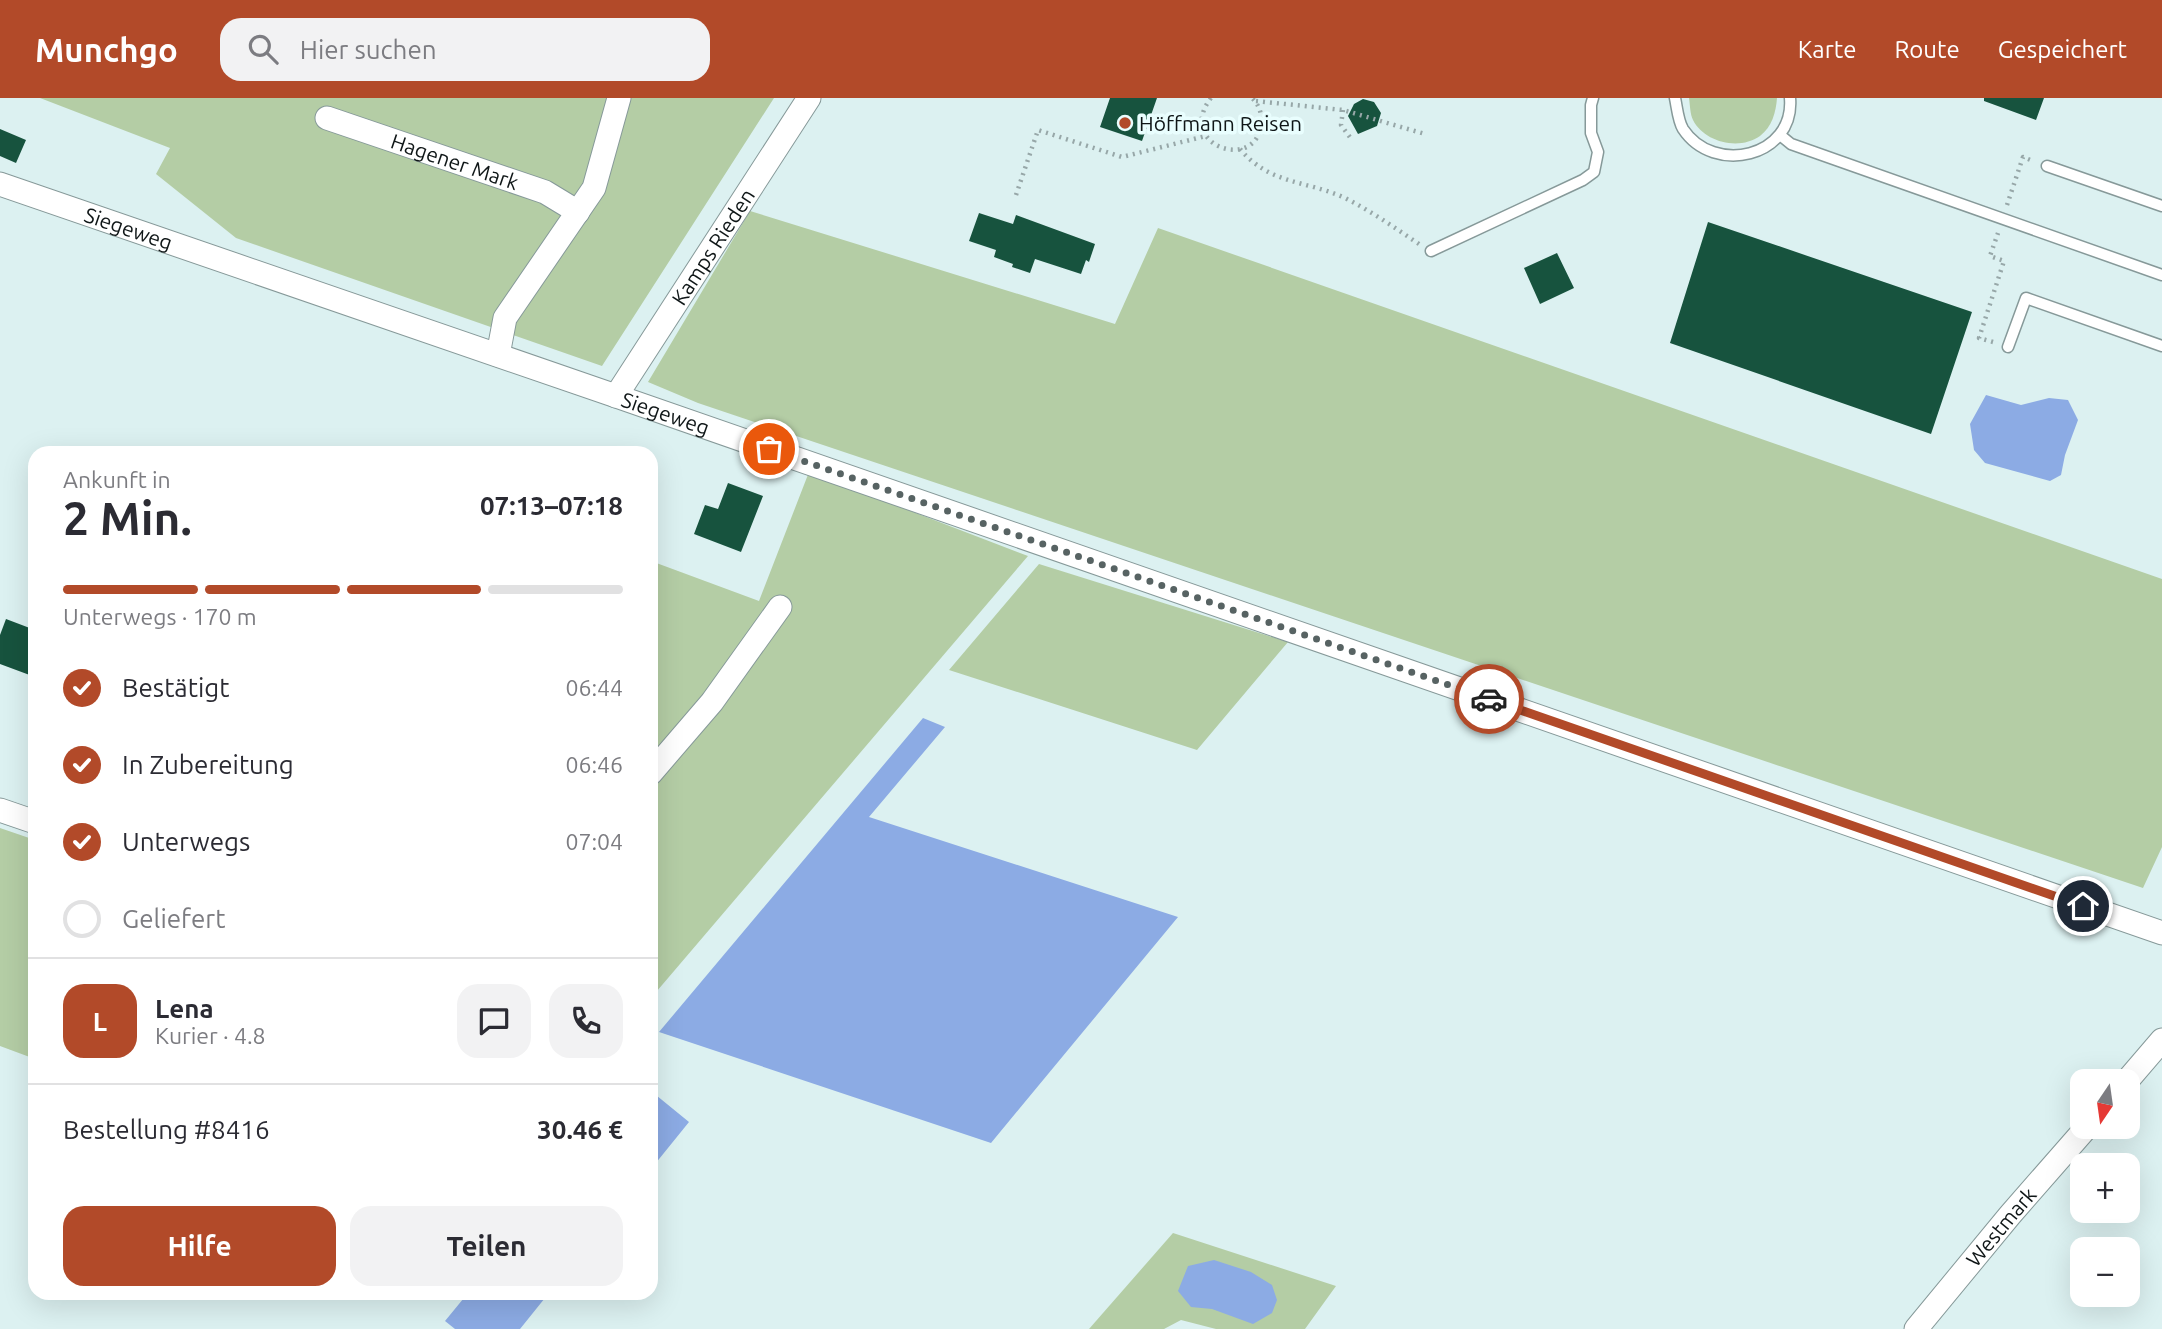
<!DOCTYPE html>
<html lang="de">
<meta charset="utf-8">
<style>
:root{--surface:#fff;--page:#f2f2f3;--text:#2b2b33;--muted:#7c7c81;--line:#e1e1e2;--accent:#b24a29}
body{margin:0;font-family:Ubuntu,sans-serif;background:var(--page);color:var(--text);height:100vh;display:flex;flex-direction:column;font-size:26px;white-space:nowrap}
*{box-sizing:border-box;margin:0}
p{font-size:23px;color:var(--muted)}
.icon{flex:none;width:38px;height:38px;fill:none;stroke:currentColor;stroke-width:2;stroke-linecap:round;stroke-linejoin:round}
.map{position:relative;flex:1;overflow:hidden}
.side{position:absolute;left:28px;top:348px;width:630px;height:854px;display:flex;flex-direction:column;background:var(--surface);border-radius:21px;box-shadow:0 7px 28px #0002}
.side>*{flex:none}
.needle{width:46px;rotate:193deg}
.fabs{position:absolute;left:2070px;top:971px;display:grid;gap:14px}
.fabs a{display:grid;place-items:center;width:70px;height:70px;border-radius:14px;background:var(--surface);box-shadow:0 7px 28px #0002;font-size:35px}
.pin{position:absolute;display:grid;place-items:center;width:60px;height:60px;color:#fff;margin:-30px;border:4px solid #fff;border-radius:50%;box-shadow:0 2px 7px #0007}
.courier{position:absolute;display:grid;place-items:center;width:70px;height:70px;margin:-35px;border:5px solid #b24a29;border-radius:50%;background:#fff;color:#222;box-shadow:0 2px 9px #0007}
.summary em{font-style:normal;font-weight:700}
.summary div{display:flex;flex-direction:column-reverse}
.summary{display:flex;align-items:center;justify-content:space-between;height:119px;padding:0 35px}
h1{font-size:46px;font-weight:700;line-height:52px}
.bar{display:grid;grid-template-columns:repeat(4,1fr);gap:10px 7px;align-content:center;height:84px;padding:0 35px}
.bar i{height:9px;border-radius:5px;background:var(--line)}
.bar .selected{background:var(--accent)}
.bar p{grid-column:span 4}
.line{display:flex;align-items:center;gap:18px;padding:0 35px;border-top:2px solid var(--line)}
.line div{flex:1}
.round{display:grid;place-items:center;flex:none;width:74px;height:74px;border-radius:21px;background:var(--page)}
ol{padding:0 35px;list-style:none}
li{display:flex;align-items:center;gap:21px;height:77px}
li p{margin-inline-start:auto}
li .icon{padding:7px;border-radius:50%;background:var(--accent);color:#fff;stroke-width:4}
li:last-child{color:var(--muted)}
li i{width:38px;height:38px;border:4px solid var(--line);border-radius:50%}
.action{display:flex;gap:14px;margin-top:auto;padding:14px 35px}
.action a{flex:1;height:80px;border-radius:21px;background:var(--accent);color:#fff;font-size:28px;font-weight:700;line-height:80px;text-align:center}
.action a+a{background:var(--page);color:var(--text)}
header{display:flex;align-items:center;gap:42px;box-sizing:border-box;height:98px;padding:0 35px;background:var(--accent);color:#fff}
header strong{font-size:33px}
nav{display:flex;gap:38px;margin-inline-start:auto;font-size:24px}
.search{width:490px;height:63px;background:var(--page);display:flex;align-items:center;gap:18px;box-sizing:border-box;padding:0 24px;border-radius:21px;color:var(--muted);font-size:26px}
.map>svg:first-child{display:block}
</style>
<header>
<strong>Munchgo</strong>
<div class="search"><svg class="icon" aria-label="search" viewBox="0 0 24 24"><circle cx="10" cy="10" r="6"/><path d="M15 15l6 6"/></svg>Hier suchen</div>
<nav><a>Karte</a><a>Route</a><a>Gespeichert</a></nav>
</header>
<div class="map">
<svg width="2162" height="1231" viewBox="0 0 2162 1231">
<rect width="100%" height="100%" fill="#dcf1f1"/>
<path fill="#b4cda5" d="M 40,0 L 774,0 L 602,268 L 236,140 L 156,76 L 170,50 Z
M 1689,0 L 1777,0 C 1776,14 1772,29 1760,38 C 1739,53 1704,44 1693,22 C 1690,16 1690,6 1689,0 Z
M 750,113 L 1115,226 L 1158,130 L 2162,481 L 2162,749 L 2143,790 L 698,305 L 648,284 Z
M 809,374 L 1028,458 L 651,900 L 651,463 L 759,503 Z
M 1039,466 L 1288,544 L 1197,652 L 949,572 Z
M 0,730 L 35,742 L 35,961 L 0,948 Z
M 1173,1135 L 1336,1188 L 1305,1231 L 1216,1231 L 1181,1222 L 1164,1231 L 1089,1231 Z"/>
<path fill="#8cabe4" d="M 1986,297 L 2021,307 L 2049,300 L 2068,302 L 2078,322 L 2065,357 L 2061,377 L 2050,383 L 1985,365 L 1974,352 L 1970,326 Z
M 923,620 L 945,629 L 869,719 L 1178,819 L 991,1045 L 659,934 Z
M 651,993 L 689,1024 L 651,1071 Z
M 1214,1162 L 1251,1174 L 1272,1187 L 1277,1202 L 1272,1215 L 1253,1226 L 1212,1211 L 1191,1209 L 1178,1193 L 1188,1168 Z
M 468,1195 L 549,1195 L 520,1231 L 455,1231 L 445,1223 Z"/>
<path fill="#17533e" d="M 1110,0 L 1157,0 L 1142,43 L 1100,29 Z
M 1984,0 L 2044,0 L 2036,22 L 1984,3 Z
M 1363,1 L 1374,4 L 1381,15 L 1377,28 L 1358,36 L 1348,18 L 1354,6 Z
M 0,31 L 26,42 L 16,65 L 0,58 Z
M 979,115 L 1013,126 L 1016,117 L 1095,146 L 1089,164 L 1086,162 L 1081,176 L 1035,161 L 1030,175 L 1012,169 L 1013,166 L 994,159 L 996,152 L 969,143 Z
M 1708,124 L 1972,214 L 1931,336 L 1670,245 Z
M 1557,155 L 1574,190 L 1540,206 L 1524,170 Z
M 728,385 L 763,398 L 741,454 L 694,436 L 705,407 L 718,411 Z
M 6,521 L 35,532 L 35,579 L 0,566 L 0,537 Z"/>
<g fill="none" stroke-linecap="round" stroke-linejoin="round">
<defs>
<path id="service" d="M 1675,0 C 1677,9 1678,23 1683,31 C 1714,78 1795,59 1790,0
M 1780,37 L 1791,46 L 2162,177
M 2047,68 L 2162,108
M 1431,153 L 1583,82 L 1594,74 L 1598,54 L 1591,35 L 1591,7 L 1593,0
M 2008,249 L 2026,200 L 2162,248"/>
<g id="minor">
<path id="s1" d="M 327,20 L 545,94 L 578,114"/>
<path id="s2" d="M 0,86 L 616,298 L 2162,835"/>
<path d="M 498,257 L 505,220 L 594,90 L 619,0"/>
<path id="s3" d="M 616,298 L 809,0"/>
<path d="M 651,675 L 712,604 L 780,509"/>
<path d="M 0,712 L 35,724"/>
<path d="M 2126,984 L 2162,942"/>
<path id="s4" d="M 1916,1231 L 2010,1117 L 2087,1029"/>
</g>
</defs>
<use href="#service" stroke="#869999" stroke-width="13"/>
<use href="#minor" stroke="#869999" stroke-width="25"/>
<path stroke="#97a7a8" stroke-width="4.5" stroke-dasharray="2 5" stroke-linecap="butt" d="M 1211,0 C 1174,48 1258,75 1261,25 C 1262,15 1259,7 1252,0
M 1256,3 L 1343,12 L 1425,36
M 1343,12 L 1341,27 L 1352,42
M 1240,51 C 1270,87 1306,82 1345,100 C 1371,113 1395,130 1419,146
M 1016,97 L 1038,32 L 1122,59 L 1206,38
M 2007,107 L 2023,59 L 2033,63
M 1993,244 L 1979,240 L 2004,163 L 1990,158 L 1998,135"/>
<use href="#service" stroke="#fff" stroke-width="10"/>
<use href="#minor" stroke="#fff" stroke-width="23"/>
</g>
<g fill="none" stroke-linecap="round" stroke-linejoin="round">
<path stroke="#576363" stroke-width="7" stroke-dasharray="0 12.6" d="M 769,351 L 1489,601"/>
<path stroke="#b24a29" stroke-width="9" d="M 1489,601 L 2083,808"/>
</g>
<circle fill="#b24a29" stroke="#e9fefe" stroke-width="2.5" cx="1125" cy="25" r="7"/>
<g text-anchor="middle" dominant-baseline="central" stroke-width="7" stroke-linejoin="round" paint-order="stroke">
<g font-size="21" fill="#0f1617" stroke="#e9fefe" text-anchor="start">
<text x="1139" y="25">Höffmann Reisen</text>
</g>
<g font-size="21" fill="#0f1617" stroke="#e9fefe">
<text stroke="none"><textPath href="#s1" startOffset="135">Hagener Mark</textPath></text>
<text stroke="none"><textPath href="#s2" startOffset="136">Siegeweg</textPath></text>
<text stroke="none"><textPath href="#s3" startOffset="178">Kamps Rieden</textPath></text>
<text stroke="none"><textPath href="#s2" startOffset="704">Siegeweg</textPath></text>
<text stroke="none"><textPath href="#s4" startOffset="133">Westmark</textPath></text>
</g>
</g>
</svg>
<div class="fabs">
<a><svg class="needle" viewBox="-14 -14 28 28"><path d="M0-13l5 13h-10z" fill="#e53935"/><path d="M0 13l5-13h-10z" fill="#7c7c81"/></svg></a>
<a>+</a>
<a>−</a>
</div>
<div class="pin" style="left:769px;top:351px;background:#ea580c"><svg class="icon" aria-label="bag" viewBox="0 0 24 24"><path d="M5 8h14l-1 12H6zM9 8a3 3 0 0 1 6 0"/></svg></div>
<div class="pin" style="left:2083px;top:808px;background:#1f2937"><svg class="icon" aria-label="home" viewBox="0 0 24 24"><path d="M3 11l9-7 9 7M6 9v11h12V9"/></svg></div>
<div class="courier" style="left:1489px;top:601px"><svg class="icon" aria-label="car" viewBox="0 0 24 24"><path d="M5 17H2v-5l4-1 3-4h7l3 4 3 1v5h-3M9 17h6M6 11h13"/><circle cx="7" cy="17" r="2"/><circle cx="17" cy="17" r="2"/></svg></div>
<section class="side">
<div class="summary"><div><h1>2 Min.</h1><p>Ankunft in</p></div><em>07:13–07:18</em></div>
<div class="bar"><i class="selected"></i><i class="selected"></i><i class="selected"></i><i></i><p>Unterwegs · 170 m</p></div>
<ol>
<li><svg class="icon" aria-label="check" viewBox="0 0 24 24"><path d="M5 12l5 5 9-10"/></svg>Bestätigt<p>06:44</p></li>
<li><svg class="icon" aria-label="check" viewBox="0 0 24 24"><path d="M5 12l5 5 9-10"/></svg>In Zubereitung<p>06:46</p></li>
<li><svg class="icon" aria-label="check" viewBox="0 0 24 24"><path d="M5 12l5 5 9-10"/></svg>Unterwegs<p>07:04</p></li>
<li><i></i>Geliefert</li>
</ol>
<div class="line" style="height:126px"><b class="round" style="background:var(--accent);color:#fff">L</b><div><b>Lena</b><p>Kurier · 4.8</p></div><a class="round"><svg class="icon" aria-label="chat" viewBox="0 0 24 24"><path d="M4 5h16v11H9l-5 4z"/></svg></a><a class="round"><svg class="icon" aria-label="phone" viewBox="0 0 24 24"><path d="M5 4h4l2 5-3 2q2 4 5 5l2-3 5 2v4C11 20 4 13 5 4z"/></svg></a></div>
<div class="line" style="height:91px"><div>Bestellung #8416</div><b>30.46 €</b></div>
<div class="action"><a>Hilfe</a><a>Teilen</a></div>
</section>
</div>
